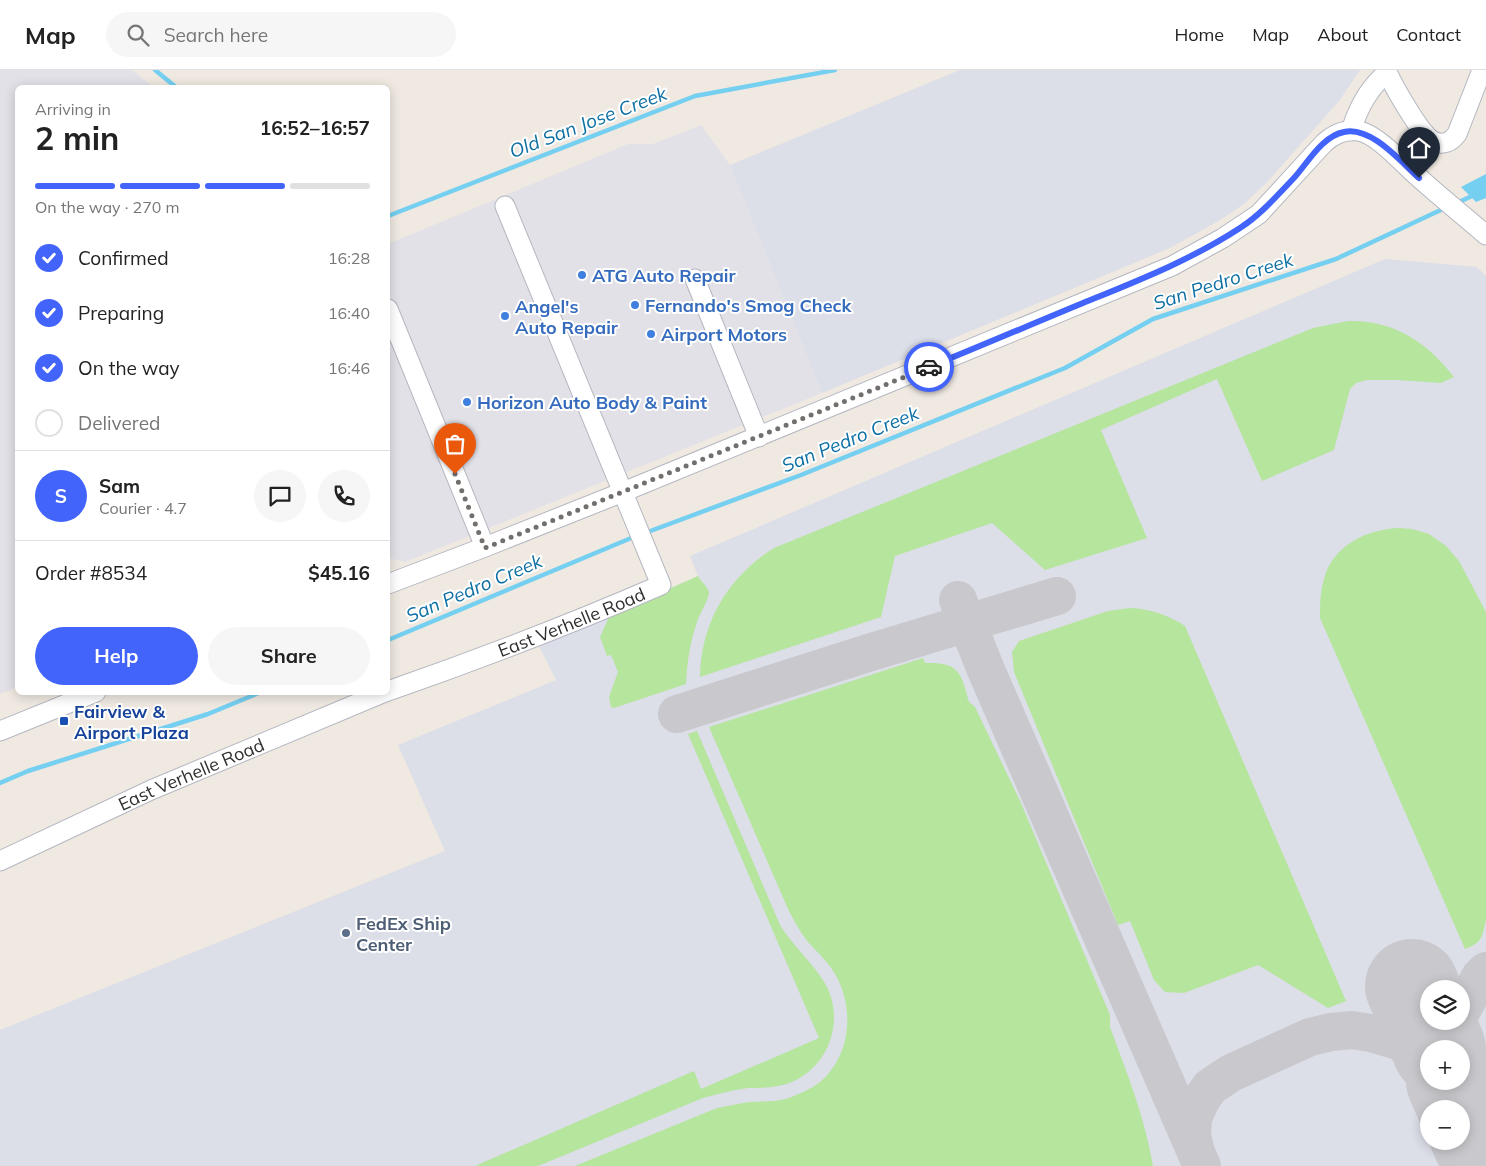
<!DOCTYPE html>
<meta charset="utf-8">
<style>
:root{--surface:#fff;--page:#f6f6f6;--text:#222;--muted:#767676;--line:#e0e0e0;--accent:#4264fb}
body{margin:0;font-family:Mulish,sans-serif;background:var(--page);color:var(--text);height:100vh;display:flex;flex-direction:column;font-size:19px;white-space:nowrap}
*{box-sizing:border-box;margin:0}
p{font-size:16px;color:var(--muted)}
.icon{flex:none;width:28px;height:28px;fill:none;stroke:currentColor;stroke-width:2;stroke-linecap:round;stroke-linejoin:round}
.map{position:relative;flex:1;overflow:hidden}
.drawer{position:absolute;left:15px;top:15px;width:375px;height:610px;display:flex;flex-direction:column;background:var(--surface);border-radius:8px;box-shadow:0 2px 12px #0003}
.drawer>*{flex:none}
.fabs{position:absolute;left:1420px;top:910px;display:grid;gap:10px}
.fabs a{display:grid;place-items:center;width:50px;height:50px;border-radius:50%;background:var(--surface);box-shadow:0 2px 12px #0003;font-size:25px}
.pin{position:absolute;display:grid;place-items:center;width:42px;height:42px;color:#fff;margin:-51px -21px;border-radius:50% 50% 50% 0;rotate:-45deg;box-shadow:0 0 5px #0007}
.pin .icon{rotate:45deg}
.courier{position:absolute;display:grid;place-items:center;width:50px;height:50px;margin:-25px;border:4px solid #4264fb;border-radius:50%;background:#fff;color:#222;box-shadow:0 1px 6px #0007}
.overview em{font-style:normal;font-weight:700}
.overview div{display:flex;flex-direction:column-reverse}
.overview{display:flex;align-items:center;justify-content:space-between;height:85px;padding:0 20px}
h1{font-size:32px;font-weight:700;line-height:38px}
.bar{display:grid;grid-template-columns:repeat(4,1fr);gap:8px 5px;align-content:center;height:60px;padding:0 20px}
.bar i{height:6px;border-radius:4px;background:var(--line)}
.bar .active{background:var(--accent)}
.bar p{grid-column:span 4}
.line{display:flex;align-items:center;gap:12px;padding:0 20px;border-top:1px solid var(--line)}
.line div{flex:1}
.round{display:grid;place-items:center;flex:none;width:52px;height:52px;border-radius:26px;background:var(--page)}
ol{padding:0 20px;list-style:none}
li{display:flex;align-items:center;gap:15px;height:55px}
li p{margin-inline-start:auto}
li .icon{padding:5px;border-radius:50%;background:var(--accent);color:#fff;stroke-width:4}
li:last-child{color:var(--muted)}
li i{width:28px;height:28px;border:2px solid var(--line);border-radius:50%}
.action{display:flex;gap:10px;margin-top:auto;padding:10px 20px}
.action a{flex:1;height:58px;border-radius:30px;background:var(--accent);color:#fff;font-size:20px;font-weight:700;line-height:58px;text-align:center}
.action a+a{background:var(--page);color:var(--text)}
header{display:flex;align-items:center;gap:30px;box-sizing:border-box;height:70px;padding:0 25px;background:var(--surface);border-bottom:1px solid var(--line)}
header strong{font-size:24px}
nav{display:flex;gap:28px;margin-inline-start:auto;font-size:18px}
.search{width:350px;height:45px;background:var(--page);display:flex;align-items:center;gap:12px;box-sizing:border-box;padding:0 18px;border-radius:28px;color:var(--muted);font-size:19px}
.map>svg:first-child{display:block}
</style>
<header>
<strong>Map</strong>
<div class="search"><svg class="icon" aria-label="search" viewBox="0 0 24 24"><circle cx="10" cy="10" r="6"/><path d="M15 15l6 6"/></svg>Search here</div>
<nav><a>Home</a><a>Map</a><a>About</a><a>Contact</a></nav>
</header>
<div class="map">
<svg width="1486" height="1096" viewBox="0 0 1486 1096">
<rect width="100%" height="100%" fill="#efe9e1"/>
<path fill="#e3e1e8" d="M 0,0 L 132,0 L 153,17 L 18,18 L 18,617 L 0,624 Z
M 701,55 L 730,95 L 822,323 L 405,492 L 388,488 L 388,174 L 628,74 L 653,74 Z"/>
<path fill="#dcdee8" fill-rule="evenodd" d="M 960,0 L 1360,0 L 1339,31 L 1268,111 L 1244,134 L 1220,150 L 1170,178 L 822,323 L 730,95 Z
M 1385,189 L 1477,197 L 1486,206 L 1486,1096 L 0,1096 L 0,960 L 445,781 L 398,675 L 556,610 L 539,576 L 698,506 L 690,486 ZM 1429,919 L 1461,919 L 1461,951 L 1429,951 ZM 1429,979 L 1461,979 L 1461,1011 L 1429,1011 ZM 1429,1039 L 1461,1039 L 1461,1071 L 1429,1071 Z"/>
<path fill="#b6e59e" d="M 1348,251 C 1394,250 1427,272 1454,307 L 1441,313 L 1397,310 L 1367,310 L 1356,313 L 1350,319 L 1334,380 L 1262,411 L 1217,309 L 1101,360 L 1147,468 L 1045,500 L 992,453 L 895,486 L 881,547 L 700,607 C 701,552 728,507 774,478 L 1313,258 Z
M 1400,458 L 1412,459 L 1429,464 L 1446,476 L 1459,491 L 1486,542 L 1486,850 C 1482,867 1482,873 1465,879 L 1320,548 C 1320,535 1320,522 1324,509 C 1333,475 1367,459 1400,458 Z
M 698,506 C 701,512 708,516 709,523 C 709,529 699,545 697,552 C 690,573 687,592 686,614 L 614,638 L 611,637 L 609,627 L 618,602 L 611,585 L 607,586 L 600,567 L 610,545 Z
M 1130,538 C 1151,539 1168,545 1185,556 L 1346,931 L 1328,938 L 1258,895 L 1184,923 L 1165,922 L 1154,910 L 1130,851 L 1118,855 L 1014,602 L 1012,582 L 1019,571 L 1108,541 Z
M 923,588 L 925,593 C 959,592 961,602 969,632 L 975,637 L 1021,733 L 1110,945 L 1110,957 C 1127,1003 1145,1048 1153,1096 L 575,1096 L 717,1038 C 729,1036 740,1033 751,1032 C 764,1031 777,1032 789,1028 C 799,1024 811,1019 820,1012 C 851,986 855,938 835,904 C 828,892 817,882 808,872 C 800,862 794,851 788,839 L 709,657 Z
M 697,661 L 780,855 C 793,876 818,898 828,919 C 846,959 822,1008 778,1016 C 768,1018 758,1018 748,1018 C 733,1020 718,1024 703,1028 L 538,1096 L 475,1096 L 694,1001 L 701,1019 L 819,968 L 688,664 Z"/>
<path fill="#75cff0" d="M 1486,104 L 1486,128 L 1476,132 L 1461,117 Z"/>
<g fill="none" stroke-linecap="round" stroke-linejoin="round">
<path stroke="#75cff0" stroke-width="4.5" d="M 155,0 L 177,18
M 1457,133 L 1474,125
M 388,146 L 695,26 L 835,0
M 645,463 L 801,405 L 1065,298 L 1153,249 L 1336,189 L 1445,138
M 388,570 L 636,466
M 0,713 L 28,701 L 208,644 L 261,622"/>
<path stroke="#c9c8cc" stroke-width="38" d="M 958,530 L 986,600 L 1202,1096
M 677,644 L 868,583 L 1057,526
M 1461,942 L 1480,907 L 1486,901
M 1195,1079 L 1192,1064 L 1193,1048 L 1201,1030 L 1210,1017 L 1231,1003 L 1310,967 L 1331,962 L 1352,960 L 1371,963 L 1429,980"/>
<path stroke="#c9c8cc" stroke-width="94" d="M 1412,916 L 1439,979
M 1453,1011 L 1486,1087"/>
<defs>
<g id="minor">
<path d="M 1386,0 C 1393,15 1420,64 1433,71 C 1443,76 1451,72 1457,64 L 1482,0"/>
<path d="M 1351,61 C 1358,38 1368,18 1387,3"/>
<path d="M 695,209 L 759,367"/>
<path d="M 388,239 L 485,477"/>
<path d="M 388,514 L 485,477 L 623,422 L 1172,196 L 1223,168 L 1259,144 L 1324,73 C 1334,64 1346,59 1359,61 C 1378,65 1402,93 1416,105 C 1439,126 1463,145 1486,165"/>
<path id="s1" d="M 388,621 C 480,589 571,554 661,515 L 505,136"/>
<path d="M 0,661 L 96,622"/>
<path id="s2" d="M 0,791 L 151,720 L 385,622"/>
</g>
</defs>
<use href="#minor" stroke="#b4b7c1" stroke-width="21"/>
<use href="#minor" stroke="#fff" stroke-width="19"/>
</g>
<g fill="none" stroke-linecap="round" stroke-linejoin="round">
<path stroke="#726f6d" stroke-width="5" stroke-dasharray="0 9" d="M 455,404 L 485,478 L 929,297"/>
<path stroke="#4264fb" stroke-width="6" d="M 929,297 C 981,276 1032,254 1083,233 C 1137,211 1191,190 1240,158 C 1260,145 1276,127 1293,109 C 1307,94 1322,66 1344,62 C 1371,56 1400,91 1419,108"/>
</g>
<g fill="#3f7fe0" stroke="#fff" stroke-width="2">
<circle cx="582" cy="205" r="5"/>
<circle cx="635" cy="235" r="5"/>
<circle cx="505" cy="246" r="5"/>
<circle cx="651" cy="264" r="5"/>
<circle cx="467" cy="332" r="5"/>
</g>
<rect fill="#1a4fb4" stroke="#fff" stroke-width="2" x="59" y="646" width="10" height="10" rx="2.5"/>
<circle fill="#5c6f8a" stroke="#fff" stroke-width="2" cx="346" cy="863" r="5"/>
<g text-anchor="middle" dominant-baseline="central" stroke-width="4" stroke-linejoin="round" paint-order="stroke">
<g font-size="18" font-weight="bold" fill="#366cbe" stroke="#fff" text-anchor="start">
<text x="592" y="205">ATG Auto Repair</text>
<text x="645" y="235">Fernando's Smog Check</text>
<text x="515" y="236">Angel's<tspan x="515" dy="21">Auto Repair</tspan></text>
<text x="661" y="264">Airport Motors</text>
<text x="477" y="332">Horizon Auto Body &amp; Paint</text>
</g>
<g font-size="18" fill="#2e2e2e" stroke="#fff">
<text stroke="none"><textPath href="#s1" startOffset="196">East Verhelle Road</textPath></text>
<text stroke="none"><textPath href="#s2" startOffset="210">East Verhelle Road</textPath></text>
</g>
<g font-size="18" font-weight="bold" fill="#164399" stroke="#fff" text-anchor="start">
<text x="74" y="641">Fairview &amp;<tspan x="74" dy="21">Airport Plaza</tspan></text>
</g>
<g font-size="18" font-weight="bold" fill="#4e5e75" stroke="#fff" text-anchor="start">
<text x="356" y="853">FedEx Ship<tspan x="356" dy="21">Center</tspan></text>
</g>
<g font-size="19" font-style="italic" fill="#0d6fa3" stroke="#fff">
<text transform="translate(588 52) rotate(-21)">Old San Jose Creek</text>
<text transform="translate(1223 211) rotate(-18)">San Pedro Creek</text>
<text transform="translate(850 369) rotate(-22)">San Pedro Creek</text>
<text transform="translate(474 518) rotate(-23)">San Pedro Creek</text>
</g>
</g>
</svg>
<div class="fabs">
<a><svg class="icon" aria-label="layers" viewBox="0 0 24 24"><path d="M12 4l9 5-9 5-9-5zM3 14l9 5 9-5"/></svg></a>
<a>+</a>
<a>−</a>
</div>
<div class="pin" style="left:455px;top:404px;background:#ea580c"><svg class="icon" aria-label="bag" viewBox="0 0 24 24"><path d="M5 8h14l-1 12H6zM9 8a3 3 0 0 1 6 0"/></svg></div>
<div class="pin" style="left:1419px;top:108px;background:#1f2937"><svg class="icon" aria-label="home" viewBox="0 0 24 24"><path d="M3 11l9-7 9 7M6 9v11h12V9"/></svg></div>
<div class="courier" style="left:929px;top:297px"><svg class="icon" aria-label="car" viewBox="0 0 24 24"><path d="M5 17H2v-5l4-1 3-4h7l3 4 3 1v5h-3M9 17h6M6 11h13"/><circle cx="7" cy="17" r="2"/><circle cx="17" cy="17" r="2"/></svg></div>
<section class="drawer">
<div class="overview"><div><h1>2 min</h1><p>Arriving in</p></div><em>16:52–16:57</em></div>
<div class="bar"><i class="active"></i><i class="active"></i><i class="active"></i><i></i><p>On the way · 270 m</p></div>
<ol>
<li><svg class="icon" aria-label="check" viewBox="0 0 24 24"><path d="M5 12l5 5 9-10"/></svg>Confirmed<p>16:28</p></li>
<li><svg class="icon" aria-label="check" viewBox="0 0 24 24"><path d="M5 12l5 5 9-10"/></svg>Preparing<p>16:40</p></li>
<li><svg class="icon" aria-label="check" viewBox="0 0 24 24"><path d="M5 12l5 5 9-10"/></svg>On the way<p>16:46</p></li>
<li><i></i>Delivered</li>
</ol>
<div class="line" style="height:90px"><b class="round" style="background:var(--accent);color:#fff">S</b><div><b>Sam</b><p>Courier · 4.7</p></div><a class="round"><svg class="icon" aria-label="chat" viewBox="0 0 24 24"><path d="M4 5h16v11H9l-5 4z"/></svg></a><a class="round"><svg class="icon" aria-label="phone" viewBox="0 0 24 24"><path d="M5 4h4l2 5-3 2q2 4 5 5l2-3 5 2v4C11 20 4 13 5 4z"/></svg></a></div>
<div class="line" style="height:65px"><div>Order #8534</div><b>$45.16</b></div>
<div class="action"><a>Help</a><a>Share</a></div>
</section>
</div>
